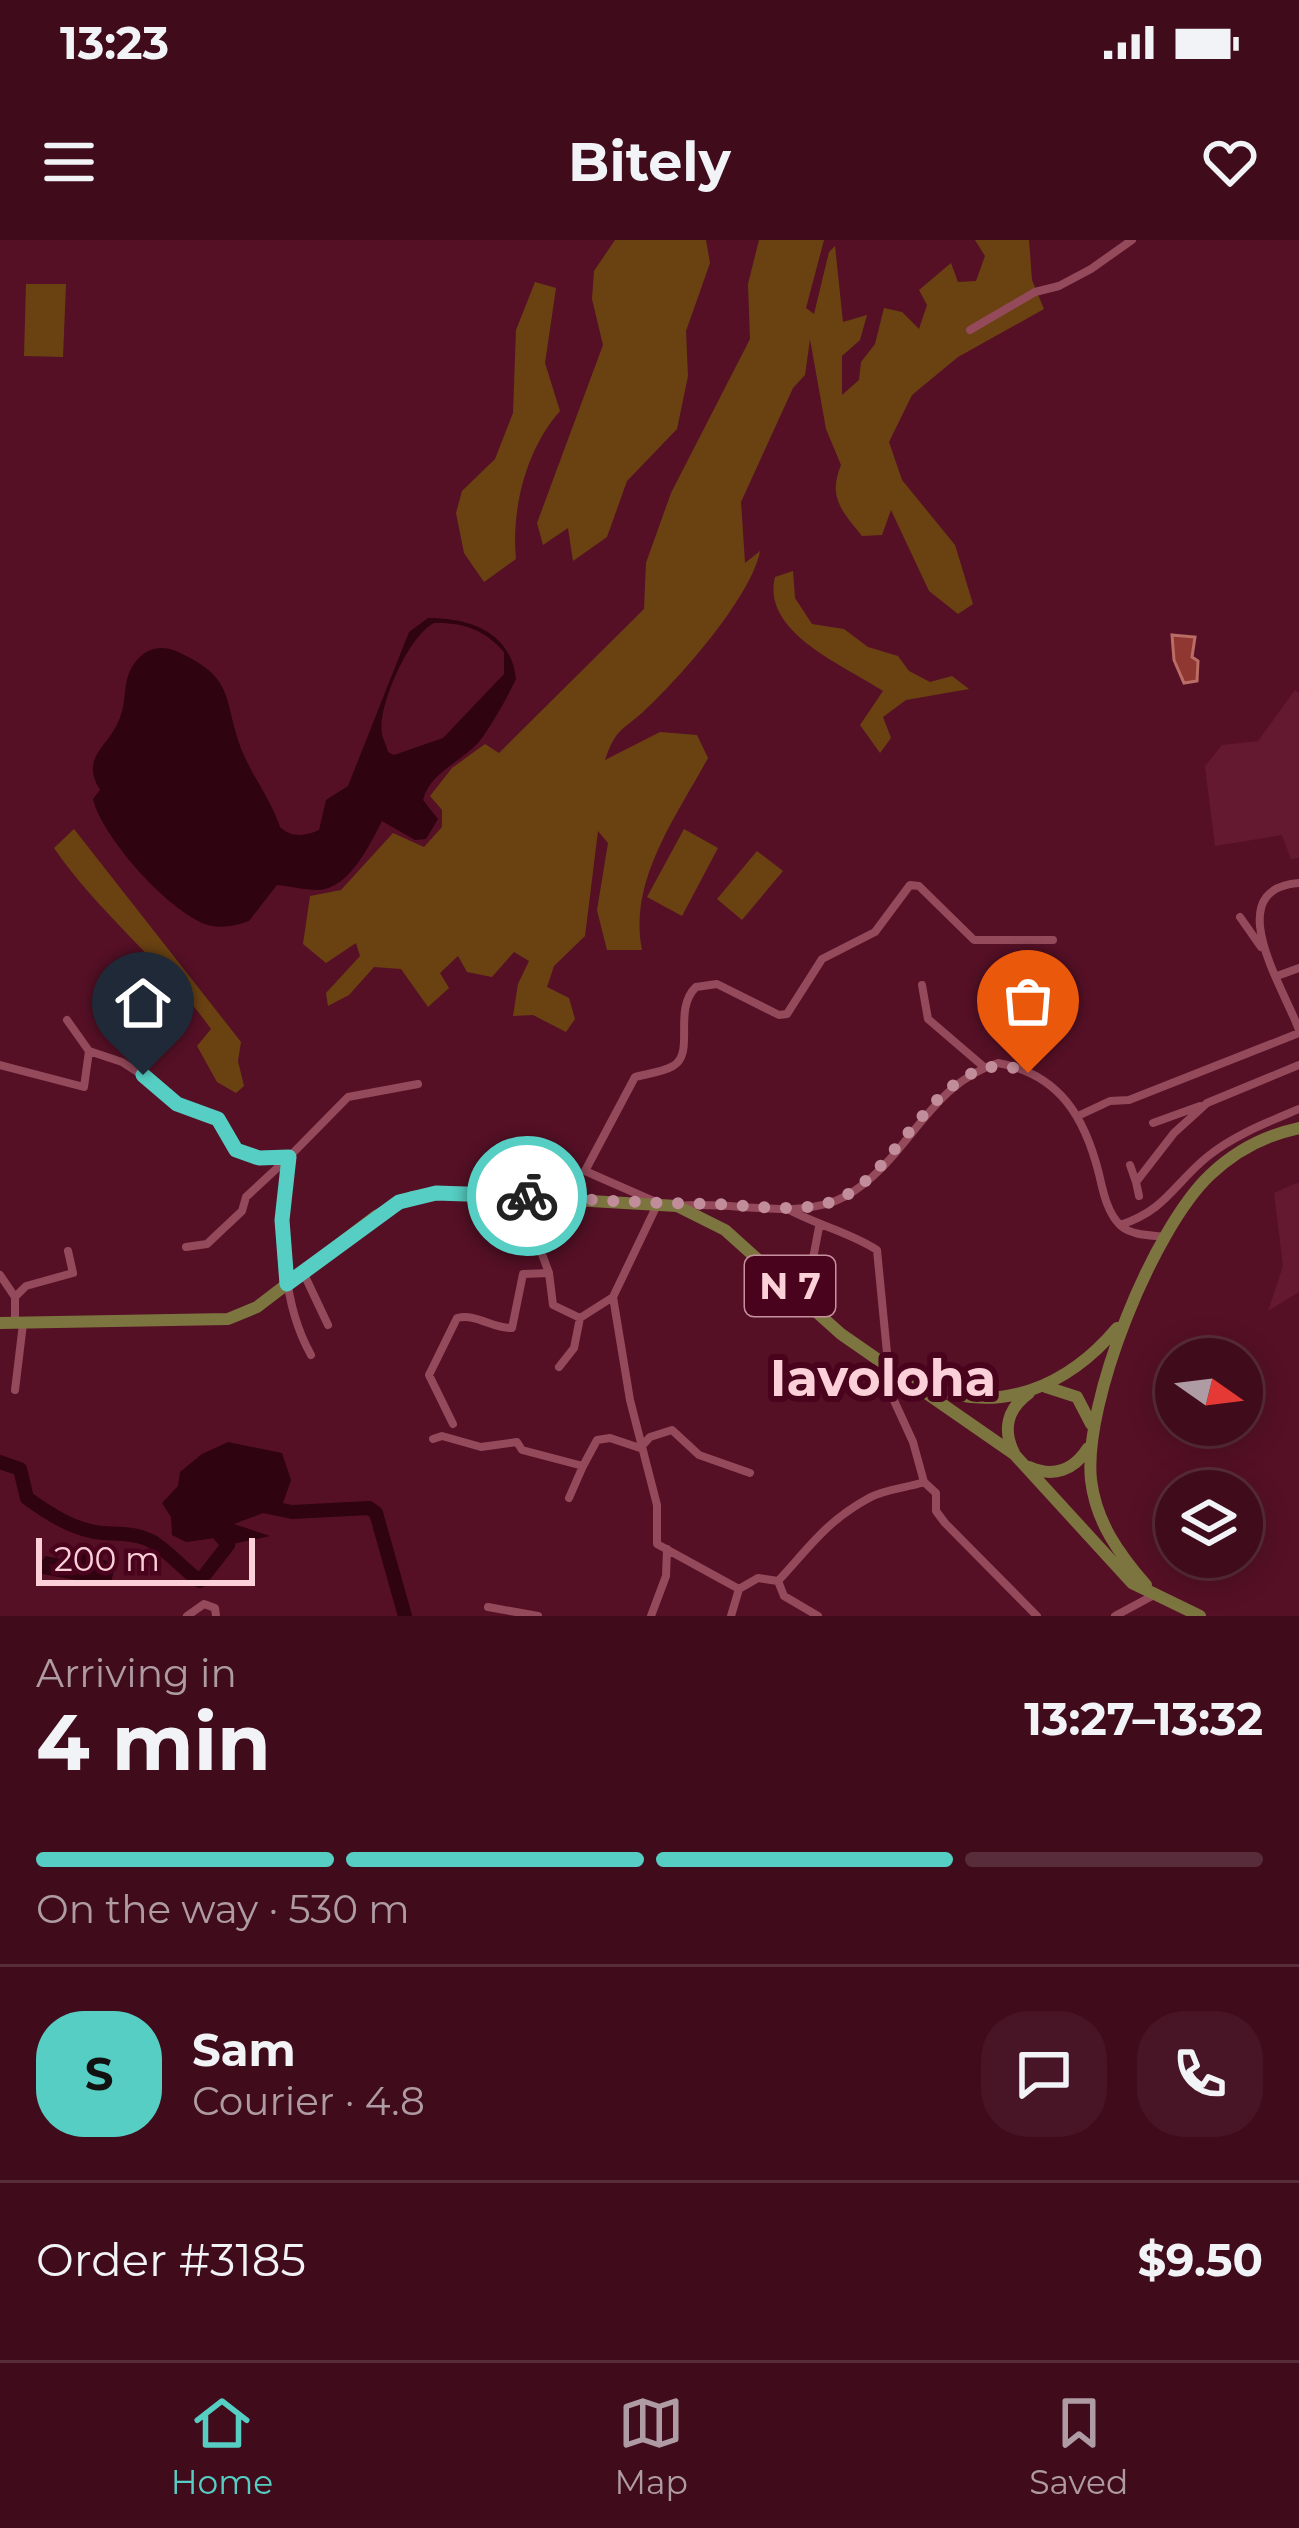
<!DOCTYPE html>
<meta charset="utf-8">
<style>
:root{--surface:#400c1c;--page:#471525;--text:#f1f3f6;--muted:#ae9ba3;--line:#592c3b;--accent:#56cec3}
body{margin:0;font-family:Montserrat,sans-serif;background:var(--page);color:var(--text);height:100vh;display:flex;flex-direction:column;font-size:45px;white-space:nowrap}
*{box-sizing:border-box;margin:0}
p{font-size:39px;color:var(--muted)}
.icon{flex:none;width:66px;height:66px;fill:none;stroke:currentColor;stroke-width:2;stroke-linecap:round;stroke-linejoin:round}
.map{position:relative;height:1376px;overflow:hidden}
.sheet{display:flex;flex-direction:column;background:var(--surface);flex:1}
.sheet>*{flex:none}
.needle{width:78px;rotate:104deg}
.tools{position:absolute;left:1155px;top:1098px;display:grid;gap:24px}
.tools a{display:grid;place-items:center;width:108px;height:108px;border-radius:50%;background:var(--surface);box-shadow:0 6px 30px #0003,0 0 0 3px var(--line);font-size:60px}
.scale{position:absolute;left:36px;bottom:30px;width:219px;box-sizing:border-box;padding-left:12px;border:6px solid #fcd0d8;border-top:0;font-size:33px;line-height:42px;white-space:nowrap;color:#fcd0d8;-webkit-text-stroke:9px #49031d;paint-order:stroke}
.pin{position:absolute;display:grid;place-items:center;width:102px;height:102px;color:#fff;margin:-123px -51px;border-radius:50% 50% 50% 0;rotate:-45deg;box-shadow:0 0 12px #0007}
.pin .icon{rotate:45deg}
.courier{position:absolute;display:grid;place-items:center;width:120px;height:120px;margin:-60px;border:9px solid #56cec3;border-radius:50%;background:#fff;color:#222;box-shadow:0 3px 15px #0007}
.overview em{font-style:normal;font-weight:700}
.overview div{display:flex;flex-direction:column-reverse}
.overview{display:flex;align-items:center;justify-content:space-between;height:204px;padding:0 36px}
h1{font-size:78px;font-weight:700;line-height:90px}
.bar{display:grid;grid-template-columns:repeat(4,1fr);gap:18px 12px;align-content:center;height:144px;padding:0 36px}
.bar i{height:15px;border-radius:9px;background:var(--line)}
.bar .selected{background:var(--accent)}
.bar p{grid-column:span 4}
.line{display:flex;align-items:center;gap:30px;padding:0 36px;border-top:3px solid var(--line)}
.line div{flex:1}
.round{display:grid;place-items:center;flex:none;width:126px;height:126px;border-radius:48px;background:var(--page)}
.status{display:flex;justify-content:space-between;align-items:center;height:84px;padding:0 60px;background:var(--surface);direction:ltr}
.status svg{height:33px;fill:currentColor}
header{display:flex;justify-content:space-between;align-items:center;height:156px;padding:0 36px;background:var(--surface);font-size:54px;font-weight:700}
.tabs{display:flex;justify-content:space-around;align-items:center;height:168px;border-top:3px solid var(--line);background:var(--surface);font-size:33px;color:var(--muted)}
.tabs a{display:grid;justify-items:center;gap:6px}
.tabs .selected{color:var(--accent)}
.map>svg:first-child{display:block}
</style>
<div class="status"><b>13:23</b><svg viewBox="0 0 49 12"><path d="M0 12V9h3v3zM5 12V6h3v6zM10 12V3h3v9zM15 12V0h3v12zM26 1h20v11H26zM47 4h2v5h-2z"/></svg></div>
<header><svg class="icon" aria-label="menu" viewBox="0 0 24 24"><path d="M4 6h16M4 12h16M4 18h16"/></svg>Bitely<svg class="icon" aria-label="heart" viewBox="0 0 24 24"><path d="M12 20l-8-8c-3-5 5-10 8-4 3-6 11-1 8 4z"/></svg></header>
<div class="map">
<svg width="1299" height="1376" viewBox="0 0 1299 1376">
<rect width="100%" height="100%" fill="#551026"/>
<path fill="#641931" d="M 1295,450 L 1299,453 L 1299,618 L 1291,619 L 1282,595 L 1215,606 L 1205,526 L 1222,505 L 1258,501 Z
M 1299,942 L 1299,1052 L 1268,1071 L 1283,1026 L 1274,953 Z"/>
<path fill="#6a4212" d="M 615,0 L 706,0 L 710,23 L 686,91 L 688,136 L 677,189 L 627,241 L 607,297 L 573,321 L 568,288 L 543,305 L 537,283 L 603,105 L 592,59 L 594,31 Z
M 759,0 L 824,0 L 806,68 L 814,74 L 829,12 L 835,6 L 843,82 L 867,75 L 860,100 L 842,116 L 842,155 L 859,140 L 861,122 L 875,104 L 884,68 L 902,72 L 919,89 L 927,65 L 919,50 L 951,23 L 958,42 L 976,41 L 985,16 L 975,0 L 1029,0 L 1032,40 L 1044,69 L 958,117 L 912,155 L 889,202 L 902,240 L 955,305 L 973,364 L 958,374 L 929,351 L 891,270 L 882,295 L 862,296 C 841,270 828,257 841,225 L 826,189 L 810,99 L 805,135 L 793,148 L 741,262 L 745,323 L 760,311 C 752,356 679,439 644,471 C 621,492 616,488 605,520 L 660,492 L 697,495 L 708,518 C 676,577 628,641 642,710 L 607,710 L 597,670 L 608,603 L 598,591 L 585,696 L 554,726 L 547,747 L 569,758 L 575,779 L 566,792 L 533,775 L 513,776 L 518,744 L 529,721 L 514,712 L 492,737 L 467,732 L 458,716 L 440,733 L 449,748 L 428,767 L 401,729 L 374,727 L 349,755 L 328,766 L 326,753 L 360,716 L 356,703 L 326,723 L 303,704 L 310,656 L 341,650 L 393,593 L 424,607 L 442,587 L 442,570 L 430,556 L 452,528 L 485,504 L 499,513 L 644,369 L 646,323 L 671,253 L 750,99 L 748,44 Z
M 535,42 L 556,48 L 545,123 L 560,171 C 526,209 511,270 516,319 L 484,342 L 464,313 L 456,273 L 462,251 L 495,219 L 513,173 L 516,90 Z
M 26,44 L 66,44 L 63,117 L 24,116 Z
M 793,331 L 795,358 L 812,384 L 844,389 L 868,407 L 898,416 L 909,431 L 930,442 L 952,436 L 969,449 L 906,460 L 883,477 L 891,498 L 880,513 L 860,485 L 883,451 C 846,426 761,393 775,337 Z
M 74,589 L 241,802 L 238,821 L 244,846 L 236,853 L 217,842 L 197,806 L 211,789 C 164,723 100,675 54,608 Z
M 684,589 L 718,608 L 682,676 L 647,657 Z
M 757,611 L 783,631 L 742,680 L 717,659 Z"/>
<path fill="#300311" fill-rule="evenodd" d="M 428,378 C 470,378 511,392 516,439 C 506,460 495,479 482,498 C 466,520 430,531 423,560 L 438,579 L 426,599 L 415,600 L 382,581 C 370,604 349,650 317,650 C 304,650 290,646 277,645 L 249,681 C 237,685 226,688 212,686 C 173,678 101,596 93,559 L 100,550 C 80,517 107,509 119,480 C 129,458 120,440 137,420 C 148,407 163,405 178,412 C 238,439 222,461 243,513 C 254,539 271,560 280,587 C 291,598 306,596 319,590 L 326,560 L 348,546 L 409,392 ZM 434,383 C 463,382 485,390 504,412 L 504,434 L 443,498 L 394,515 L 388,512 C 387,506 383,500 382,494 C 377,467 409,395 434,383 Z
M 228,1202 L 282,1213 L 291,1240 L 282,1266 L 234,1284 L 270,1296 L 228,1305 L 215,1298 L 186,1302 L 172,1295 L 171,1277 L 162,1263 L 178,1246 L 180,1232 L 202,1214 Z
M 82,1307 L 96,1318 L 116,1323 L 110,1346 L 36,1333 L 45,1316 L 67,1320 Z"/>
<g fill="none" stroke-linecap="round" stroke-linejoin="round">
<path stroke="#300311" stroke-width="14" d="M 0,1222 L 20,1229 L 27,1258 C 49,1274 75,1291 103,1293 C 120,1294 134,1293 149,1300 C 165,1307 183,1330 200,1341 L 228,1305 L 218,1293
M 263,1266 L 292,1272 L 369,1268 L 376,1273 L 405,1376"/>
</g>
<path fill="#913731" stroke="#ba6d65" stroke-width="3" d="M 1172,395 L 1195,397 L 1192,417 L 1198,421 L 1197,441 L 1184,443 L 1174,420 Z"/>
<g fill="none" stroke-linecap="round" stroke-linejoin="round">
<path stroke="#944a5b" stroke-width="8" d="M 970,90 L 1035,52 L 1059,46 L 1091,29 L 1132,0
M 1299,643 C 1218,649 1285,750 1299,790
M 1240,677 L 1261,707
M 1277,736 L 1299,728
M 922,745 L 928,779 L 984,827
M 67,780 L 89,811 L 122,822 L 162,848 L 177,864 L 218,879 L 236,911 L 258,918 L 289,917 L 348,857 L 418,844
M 0,825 L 84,847 L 89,811
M 1080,875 L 1110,861 L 1129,860 L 1299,793
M 1153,883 L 1200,866
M 289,917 C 283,984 277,1054 311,1115
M 1130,925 L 1136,942 L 1174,893 L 1207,863 L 1299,825
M 1136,942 L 1139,956
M 521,958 L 549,1033 L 553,1065 L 580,1078
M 680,966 C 732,960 799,982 846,956 C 907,922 928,844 998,823 C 1060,834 1085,878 1099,934 C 1103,951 1107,973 1121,986 C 1133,996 1151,995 1166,997
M 1120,985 C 1166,970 1173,945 1207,917 C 1234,895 1268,882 1299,869
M 186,1007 L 207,1004 L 242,971 L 246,957 L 288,918
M 303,1032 L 328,1085
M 0,1035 L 15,1057
M 815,1044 L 812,1024 L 819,987
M 15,1082 L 15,1057 L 26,1046 L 73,1033 L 68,1011
M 559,1127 L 574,1108 L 580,1078 L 613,1057
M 15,1150 L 23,1084
M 453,1184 L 429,1135 L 457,1078 C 476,1073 493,1089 512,1088 L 523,1034 L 549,1033
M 433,1199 L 442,1196 L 481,1207 L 517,1202 L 522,1210 L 583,1226 L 597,1200 L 610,1198 L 640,1208 L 650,1197 L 672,1190 L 699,1215 L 750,1233
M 924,1242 L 936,1253 L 936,1271 L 945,1283 L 1037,1376
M 569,1258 L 583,1226
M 778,1341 L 784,1356 L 818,1376
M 739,1349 L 657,1304 L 657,1265 L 630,1160 L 613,1057 L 658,963 L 585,931 L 635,837 C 646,834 663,832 673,826 C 696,813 672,770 696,747 L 717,744 L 779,775 L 787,774 L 822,719 L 875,692 L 910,645 L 919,646 L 974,700 L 1053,700
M 488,1367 L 538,1376
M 187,1376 L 204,1364 L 215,1368 L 216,1376
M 651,1376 L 666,1336 L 667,1309
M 731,1376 L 739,1349 L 758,1338 L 778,1341 C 809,1308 825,1282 869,1258 C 884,1249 907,1248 924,1242 L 913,1202 L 891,1154 L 877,1010 C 848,991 815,985 784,967
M 1115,1376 L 1154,1355"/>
<path stroke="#7d7540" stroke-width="12" d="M 0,1083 L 228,1079 L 257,1067 L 376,976 L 412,957 L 449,953 L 677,966 L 725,990 L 841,1094 L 1014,1214 L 1132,1343 L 1200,1376
M 928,1145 C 999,1177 1069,1145 1117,1088
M 1046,1147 L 1077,1157 L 1091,1184
M 1014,1213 C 1002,1189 1008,1168 1029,1153
M 1029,1227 C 1054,1238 1074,1230 1088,1208
M 1146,1345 C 1119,1314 1096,1282 1091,1240 C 1083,1162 1153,989 1210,935 C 1235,911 1266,895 1299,888"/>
</g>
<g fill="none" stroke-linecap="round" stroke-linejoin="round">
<path stroke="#c28d9a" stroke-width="12" stroke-dasharray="0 21.6" d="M 527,956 C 588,960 649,963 710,964 C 752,964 806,977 845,956 C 904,924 949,796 1028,833"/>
<path stroke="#56cec3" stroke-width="15" d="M 143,835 L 177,864 L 218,879 L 236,910 L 259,918 L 289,917 L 282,980 L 287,1044 L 399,962 L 436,953 L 527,956"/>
</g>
<g text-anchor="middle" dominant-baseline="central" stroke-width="12" stroke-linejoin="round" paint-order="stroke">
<rect fill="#49031d" stroke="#c692a0" stroke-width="3" x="745" y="1016" width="90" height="60" rx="9"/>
<g font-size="36" font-weight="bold" fill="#fcd0d8">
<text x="790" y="1046">N 7</text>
</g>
<g font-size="51" font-weight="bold" fill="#fcd0d8" stroke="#49031d">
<text x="883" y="1138">Iavoloha</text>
</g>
</g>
</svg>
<div class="tools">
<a><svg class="needle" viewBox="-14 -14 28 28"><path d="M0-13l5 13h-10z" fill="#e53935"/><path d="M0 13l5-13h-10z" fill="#ae9ba3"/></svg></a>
<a><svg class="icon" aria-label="layers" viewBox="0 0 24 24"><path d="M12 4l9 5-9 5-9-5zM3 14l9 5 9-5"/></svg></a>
</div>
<div class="scale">200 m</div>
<div class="pin" style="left:1028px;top:833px;background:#ea580c"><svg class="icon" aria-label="bag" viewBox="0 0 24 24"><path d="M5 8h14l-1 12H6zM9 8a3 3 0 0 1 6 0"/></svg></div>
<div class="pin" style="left:143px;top:835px;background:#1f2937"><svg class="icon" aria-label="home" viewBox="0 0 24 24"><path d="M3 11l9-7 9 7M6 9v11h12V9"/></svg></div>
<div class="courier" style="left:527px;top:956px"><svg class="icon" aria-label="bike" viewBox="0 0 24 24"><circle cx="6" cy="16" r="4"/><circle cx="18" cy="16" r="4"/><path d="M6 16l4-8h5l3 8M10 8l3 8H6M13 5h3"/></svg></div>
</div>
<section class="sheet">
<div class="overview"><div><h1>4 min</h1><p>Arriving in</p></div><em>13:27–13:32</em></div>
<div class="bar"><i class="selected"></i><i class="selected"></i><i class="selected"></i><i></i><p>On the way · 530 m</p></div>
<div class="line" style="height:216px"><b class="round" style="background:var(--accent);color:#111">S</b><div><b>Sam</b><p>Courier · 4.8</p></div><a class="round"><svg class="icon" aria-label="chat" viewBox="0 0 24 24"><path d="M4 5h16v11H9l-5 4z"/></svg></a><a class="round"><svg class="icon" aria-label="phone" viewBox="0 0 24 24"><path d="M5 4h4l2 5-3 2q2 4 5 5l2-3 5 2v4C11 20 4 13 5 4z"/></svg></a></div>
<div class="line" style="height:156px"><div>Order #3185</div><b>$9.50</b></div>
</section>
<nav class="tabs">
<a class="selected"><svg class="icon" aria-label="home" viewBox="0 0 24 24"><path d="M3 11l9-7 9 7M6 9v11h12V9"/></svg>Home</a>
<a><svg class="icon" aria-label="map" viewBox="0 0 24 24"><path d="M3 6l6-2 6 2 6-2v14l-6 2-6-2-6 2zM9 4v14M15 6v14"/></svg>Map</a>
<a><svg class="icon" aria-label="saved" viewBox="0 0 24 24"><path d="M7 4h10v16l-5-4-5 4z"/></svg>Saved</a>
</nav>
